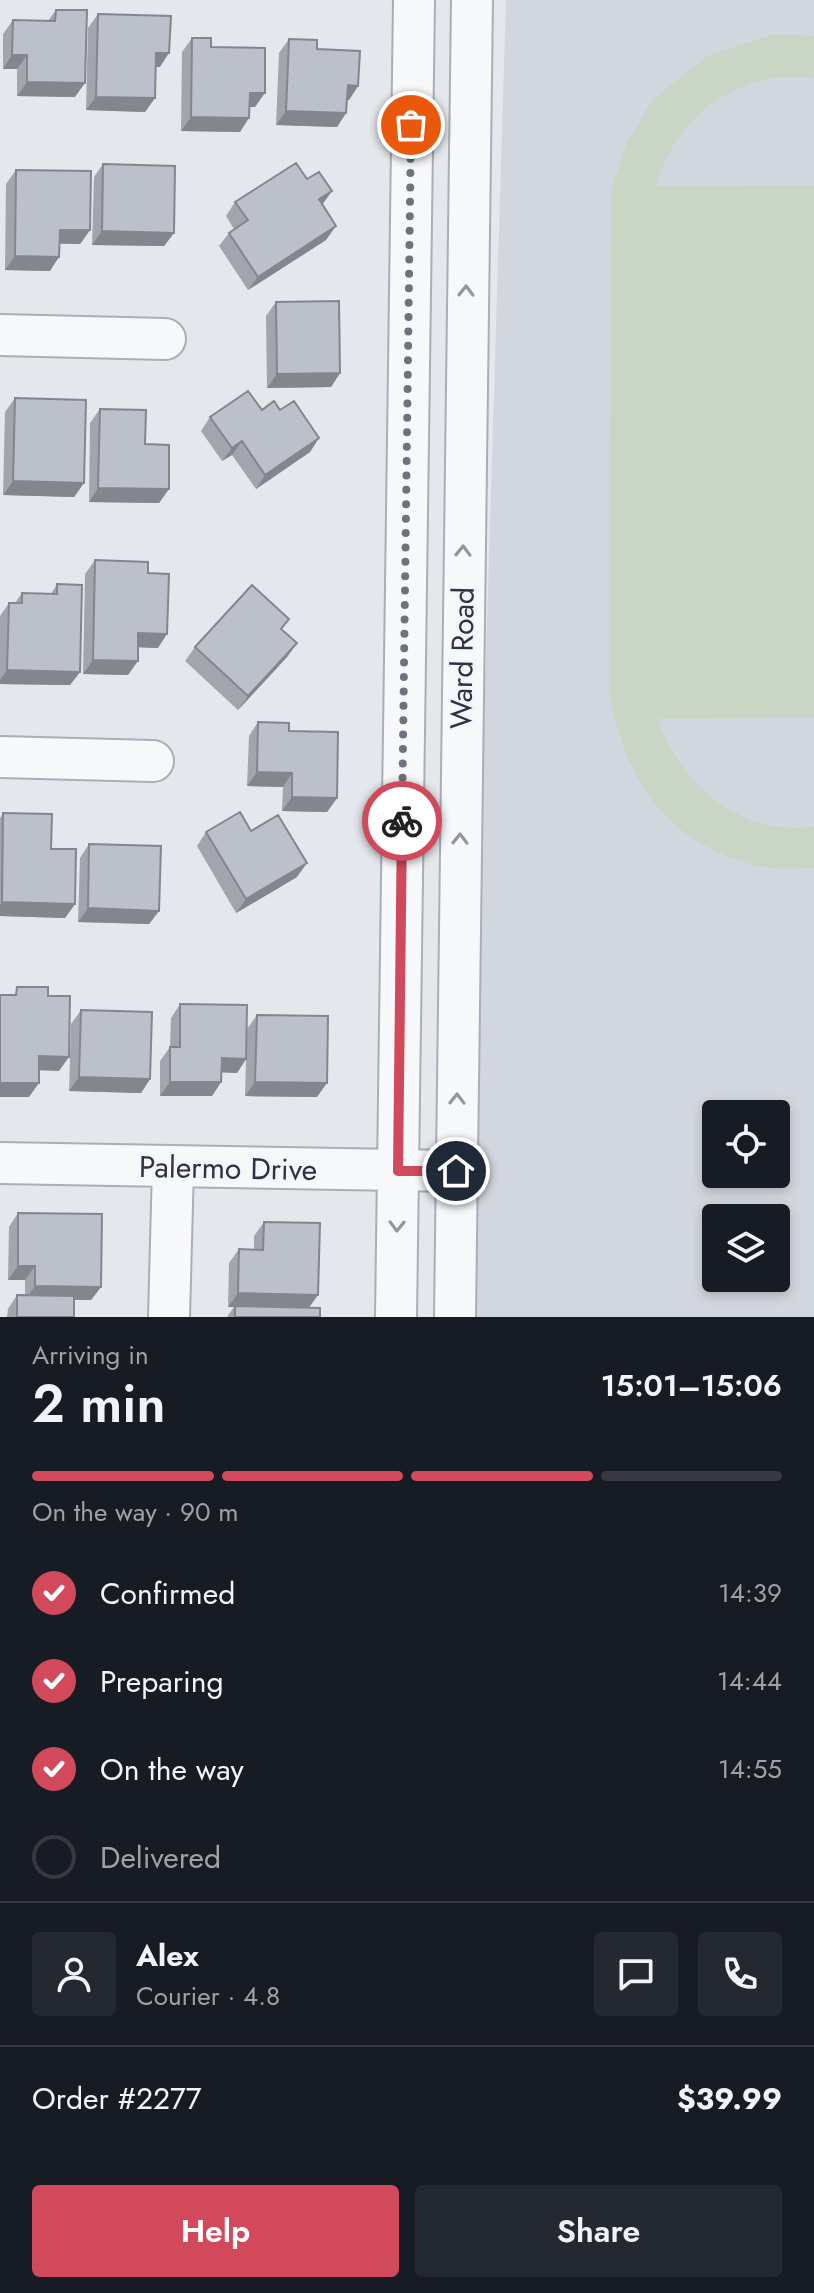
<!DOCTYPE html>
<meta charset="utf-8">
<style>
:root{--surface:#171b24;--page:#242831;--text:#f1f3f6;--muted:#9ea1a6;--line:#363941;--accent:#d1495b}
body{margin:0;font-family:Jost,sans-serif;background:var(--page);color:var(--text);height:100vh;display:flex;flex-direction:column;font-size:30px;white-space:nowrap}
*{box-sizing:border-box;margin:0}
p{font-size:26px;color:var(--muted)}
.icon{flex:none;width:44px;height:44px;fill:none;stroke:currentColor;stroke-width:2;stroke-linecap:round;stroke-linejoin:round}
.map{position:relative;height:1317px;overflow:hidden}
.side{display:flex;flex-direction:column;background:var(--surface);flex:1}
.side>*{flex:none}
.buttons{position:absolute;left:702px;top:1100px;display:grid;gap:16px}
.buttons a{display:grid;place-items:center;width:88px;height:88px;border-radius:8px;background:var(--surface);box-shadow:0 4px 12px #0003;font-size:40px}
.pin{position:absolute;display:grid;place-items:center;width:68px;height:68px;color:#fff;margin:-34px;border:4px solid #fff;border-radius:50%;box-shadow:0 2px 8px #0007}
.courier{position:absolute;display:grid;place-items:center;width:80px;height:80px;margin:-40px;border:6px solid #d1495b;border-radius:50%;background:#fff;color:#222;box-shadow:0 2px 10px #0007}
.summary em{font-style:normal;font-weight:600}
.summary div{display:flex;flex-direction:column-reverse}
.summary{display:flex;align-items:center;justify-content:space-between;height:136px;padding:0 32px}
h1{font-size:52px;font-weight:600;line-height:60px}
.bar{display:grid;grid-template-columns:repeat(4,1fr);gap:12px 8px;align-content:center;height:96px;padding:0 32px}
.bar i{height:10px;border-radius:6px;background:var(--line)}
.bar .current{background:var(--accent)}
.bar p{grid-column:span 4}
.line{display:flex;align-items:center;gap:20px;padding:0 32px;border-top:2px solid var(--line)}
.line div{flex:1}
.round{display:grid;place-items:center;flex:none;width:84px;height:84px;border-radius:8px;background:var(--page)}
ol{padding:0 32px;list-style:none}
li{display:flex;align-items:center;gap:24px;height:88px}
li p{margin-inline-start:auto}
li .icon{padding:8px;border-radius:50%;background:var(--accent);color:#fff;stroke-width:4}
li:last-child{color:var(--muted)}
li i{width:44px;height:44px;border:4px solid var(--line);border-radius:50%}
.action{display:flex;gap:16px;margin-top:auto;padding:16px 32px}
.action a{flex:1;height:92px;border-radius:8px;background:var(--accent);color:#fff;font-size:32px;font-weight:600;line-height:92px;text-align:center}
.action a+a{background:var(--page);color:var(--text)}
.map>svg:first-child{display:block}
</style>
<div class="map">
<svg width="814" height="1317" viewBox="0 0 814 1317">
<rect width="100%" height="100%" fill="#e4e7ec"/>
<path fill="#d2d6de" fill-rule="evenodd" d="M 506,0 L 814,0 L 814,1317 L 476,1317 L 476,981 ZM 716,1114 L 776,1114 L 776,1174 L 716,1174 ZM 716,1218 L 776,1218 L 776,1278 L 716,1278 Z"/>
<path fill="#c9d6c5" d="M 774,34 L 814,36 L 814,78 C 740,68 675,116 656,186 L 814,185 L 814,718 L 658,719 C 678,783 744,839 814,826 L 814,868 C 798,868 780,870 764,867 C 669,848 624,781 609,690 L 611,190 L 628,140 L 653,99 L 707,56 Z"/>
<g fill="none" stroke-linecap="round" stroke-linejoin="round">
<defs>
<path id="minor" d="M 0,335 L 165,339
M 0,757 L 153,761
M 0,1163 L 456,1171
M 169,1317 L 173,1167
M 396,1317 L 414,0
M 455,1317 L 472,0"/>
</defs>
<use href="#minor" stroke="#a9aeb7" stroke-width="44"/>
<use href="#minor" stroke="#f7f8fa" stroke-width="40"/>
</g>
<path fill="#a1a5ae" d="M 56,10 L 75,97 L 17,96 L 17,69 L 3,69 L 3,34 L 13,20 L 48,21 Z
M 98,14 L 160,67 L 155,67 L 155,98 L 145,112 L 86,110 L 88,28 Z
M 192,38 L 211,47 L 255,107 L 249,107 L 240,132 L 181,131 L 182,52 Z
M 289,39 L 317,49 L 358,86 L 349,100 L 347,100 L 346,113 L 337,127 L 276,125 L 279,53 Z
M 103,164 L 174,233 L 164,246 L 92,245 L 94,177 Z
M 16,170 L 90,230 L 80,244 L 60,244 L 50,271 L 5,270 L 6,184 Z
M 235,202 L 322,205 L 326,240 L 248,290 L 219,246 L 229,233 L 234,229 L 226,216 Z
M 276,302 L 340,373 L 331,387 L 267,388 L 266,316 Z
M 15,398 L 84,483 L 74,497 L 3,495 L 5,412 Z
M 100,409 L 145,444 L 169,489 L 159,503 L 89,502 L 90,423 Z
M 262,410 L 280,410 L 319,438 L 310,452 L 256,489 L 232,455 L 222,461 L 201,431 L 210,417 Z
M 95,560 L 148,573 L 158,648 L 138,647 L 128,675 L 83,674 L 85,574 Z
M 57,584 L 80,672 L 70,685 L 0,684 L 0,616 L 9,603 L 15,603 L 22,593 L 51,594 Z
M 282,630 L 297,643 L 287,657 L 238,710 L 185,661 L 195,647 Z
M 258,722 L 289,731 L 337,798 L 327,812 L 282,811 L 283,787 L 247,786 L 249,736 Z
M 3,813 L 51,849 L 75,904 L 65,918 L 0,916 L 0,818 Z
M 251,831 L 297,877 L 236,913 L 197,846 L 206,832 Z
M 89,844 L 159,911 L 149,924 L 78,922 L 80,858 Z
M 180,1004 L 247,1029 L 257,1015 L 317,1097 L 245,1096 L 246,1059 L 237,1073 L 222,1072 L 221,1082 L 212,1096 L 160,1096 L 160,1061 L 170,1047 L 171,1018 Z
M 81,1010 L 150,1079 L 141,1093 L 69,1091 L 71,1024 Z
M 18,1213 L 101,1287 L 91,1300 L 74,1300 L 74,1317 L 7,1317 L 8,1309 L 17,1295 L 25,1295 L 25,1280 L 8,1280 L 9,1227 Z
M 264,1222 L 309,1307 L 320,1317 L 227,1317 L 234,1307 L 228,1307 L 229,1263 L 239,1249 L 254,1250 L 254,1236 Z"/>
<path fill="#83868d" d="M 156,53 L 169,53 L 160,67 L 146,67 Z
M 12,55 L 27,55 L 17,69 L 3,69 Z
M 27,82 L 85,83 L 75,97 L 17,96 Z
M 348,85 L 358,86 L 349,100 L 338,99 Z
M 250,93 L 265,93 L 255,107 L 240,107 Z
M 96,97 L 155,98 L 145,112 L 86,110 Z
M 286,111 L 346,113 L 337,127 L 276,125 Z
M 191,117 L 249,118 L 240,132 L 181,131 Z
M 332,191 L 322,205 L 319,199 Z
M 336,226 L 326,240 L 248,290 L 258,277 Z
M 60,230 L 90,230 L 80,244 L 50,243 Z
M 102,231 L 174,233 L 164,246 L 92,245 Z
M 15,256 L 59,257 L 50,271 L 5,270 Z
M 340,373 L 331,387 L 267,388 L 277,374 Z
M 319,438 L 310,452 L 256,489 L 265,475 Z
M 242,441 L 232,455 L 222,461 L 232,448 Z
M 13,481 L 84,483 L 74,497 L 3,495 Z
M 98,488 L 169,489 L 159,503 L 89,502 Z
M 138,633 L 167,634 L 158,648 L 128,647 Z
M 297,643 L 287,657 L 238,710 L 248,696 Z
M 93,660 L 138,661 L 128,675 L 83,674 Z
M 7,670 L 80,672 L 70,685 L 0,684 L 0,680 Z
M 257,772 L 292,773 L 283,787 L 247,786 Z
M 292,797 L 337,798 L 327,812 L 282,811 Z
M 307,863 L 297,877 L 236,913 L 246,899 Z
M 2,902 L 75,904 L 65,918 L 0,916 L 0,905 Z
M 88,908 L 159,911 L 149,924 L 78,922 Z
M 39,1056 L 69,1057 L 59,1071 L 30,1070 Z
M 222,1058 L 246,1059 L 237,1073 L 212,1072 Z
M 79,1077 L 150,1079 L 141,1093 L 69,1091 Z
M 170,1082 L 221,1082 L 212,1096 L 160,1096 Z
M 255,1082 L 327,1083 L 317,1097 L 245,1096 Z
M 0,1083 L 39,1083 L 29,1097 L 0,1097 Z
M 18,1266 L 35,1266 L 25,1280 L 8,1280 Z
M 35,1286 L 101,1287 L 91,1300 L 25,1300 Z
M 238,1293 L 318,1295 L 308,1309 L 228,1307 Z"/>
<path fill="#bbc0ca" stroke="#83868d" stroke-width="2" d="M 56,10 L 87,10 L 85,83 L 27,82 L 27,55 L 12,55 L 13,20 L 55,21 Z
M 98,14 L 171,16 L 169,53 L 156,53 L 155,98 L 96,97 Z
M 192,38 L 211,38 L 211,47 L 265,48 L 265,93 L 250,93 L 249,118 L 191,117 Z
M 289,39 L 317,40 L 317,49 L 360,51 L 358,86 L 348,85 L 346,113 L 286,111 Z
M 296,163 L 307,179 L 319,172 L 332,191 L 319,199 L 336,226 L 258,277 L 229,233 L 248,220 L 235,202 Z
M 103,164 L 175,166 L 174,233 L 102,231 Z
M 16,170 L 91,171 L 90,230 L 60,230 L 59,257 L 15,256 Z
M 339,301 L 340,373 L 277,374 L 276,302 Z
M 248,391 L 262,410 L 274,401 L 280,410 L 294,401 L 319,438 L 265,475 L 242,441 L 232,448 L 210,417 Z
M 15,398 L 86,400 L 84,483 L 13,481 Z
M 100,409 L 146,410 L 145,444 L 169,445 L 169,489 L 98,488 Z
M 95,560 L 148,562 L 148,573 L 169,574 L 167,634 L 138,633 L 138,661 L 93,660 Z
M 57,584 L 82,585 L 80,672 L 7,670 L 9,603 L 22,603 L 22,593 L 57,594 Z
M 252,585 L 289,619 L 281,629 L 297,643 L 248,696 L 195,647 Z
M 258,722 L 289,723 L 289,731 L 338,732 L 337,798 L 292,797 L 292,773 L 257,772 Z
M 240,812 L 251,831 L 278,815 L 307,863 L 246,899 L 206,832 Z
M 3,813 L 52,814 L 51,849 L 76,849 L 75,904 L 2,902 Z
M 89,844 L 161,846 L 159,911 L 88,908 Z
M 17,987 L 48,987 L 48,996 L 70,996 L 69,1057 L 39,1056 L 39,1083 L 0,1083 L 0,995 L 16,995 Z
M 180,1004 L 247,1005 L 246,1059 L 222,1058 L 221,1082 L 170,1082 L 170,1047 L 180,1047 Z
M 81,1010 L 152,1012 L 150,1079 L 79,1077 Z
M 257,1015 L 328,1016 L 327,1083 L 255,1082 Z
M 18,1213 L 102,1214 L 101,1287 L 35,1286 L 35,1266 L 18,1266 Z
M 264,1222 L 320,1223 L 318,1295 L 238,1293 L 239,1249 L 263,1250 Z
M 17,1295 L 74,1296 L 74,1317 L 17,1317 Z
M 235,1306 L 320,1308 L 320,1317 L 235,1317 Z"/>
<defs><path id="oneway-chevron" d="M-2-3.5L2.5 0L-2 3.5" fill="none" stroke-width="1.6" stroke-linecap="round" stroke-linejoin="round" transform="scale(2)"/></defs>
<g stroke="#9196a0">
<use href="#oneway-chevron" transform="translate(466 291) rotate(-89)"/>
<use href="#oneway-chevron" transform="translate(463 551) rotate(-89)"/>
<use href="#oneway-chevron" transform="translate(460 839) rotate(-89)"/>
<use href="#oneway-chevron" transform="translate(457 1099) rotate(-89)"/>
<use href="#oneway-chevron" transform="translate(397 1226) rotate(91)"/>
</g>
<g fill="none" stroke-linecap="round" stroke-linejoin="round">
<path stroke="#6c737f" stroke-width="8" stroke-dasharray="0 14.4" d="M 402,821 L 411,125"/>
<path stroke="#d1495b" stroke-width="10" d="M 402,821 L 398,1171 L 456,1171"/>
</g>
<g text-anchor="middle" dominant-baseline="central" stroke-width="6" stroke-linejoin="round" paint-order="stroke">
<g font-size="30" fill="#2b3445" stroke="#f4f6f9">
<text transform="translate(462 658) rotate(-89)">Ward Road</text>
<text transform="translate(228 1168) rotate(1)">Palermo Drive</text>
</g>
</g>
</svg>
<div class="buttons">
<a><svg class="icon" aria-label="locate" viewBox="0 0 24 24"><circle cx="12" cy="12" r="6"/><path d="M12 2v4M12 18v4M2 12h4M18 12h4"/></svg></a>
<a><svg class="icon" aria-label="layers" viewBox="0 0 24 24"><path d="M12 4l9 5-9 5-9-5zM3 14l9 5 9-5"/></svg></a>
</div>
<div class="pin" style="left:411px;top:125px;background:#ea580c"><svg class="icon" aria-label="bag" viewBox="0 0 24 24"><path d="M5 8h14l-1 12H6zM9 8a3 3 0 0 1 6 0"/></svg></div>
<div class="pin" style="left:456px;top:1171px;background:#1f2937"><svg class="icon" aria-label="home" viewBox="0 0 24 24"><path d="M3 11l9-7 9 7M6 9v11h12V9"/></svg></div>
<div class="courier" style="left:402px;top:821px"><svg class="icon" aria-label="bike" viewBox="0 0 24 24"><circle cx="6" cy="16" r="4"/><circle cx="18" cy="16" r="4"/><path d="M6 16l4-8h5l3 8M10 8l3 8H6M13 5h3"/></svg></div>
</div>
<section class="side">
<div class="summary"><div><h1>2 min</h1><p>Arriving in</p></div><em>15:01–15:06</em></div>
<div class="bar"><i class="current"></i><i class="current"></i><i class="current"></i><i></i><p>On the way · 90 m</p></div>
<ol>
<li><svg class="icon" aria-label="check" viewBox="0 0 24 24"><path d="M5 12l5 5 9-10"/></svg>Confirmed<p>14:39</p></li>
<li><svg class="icon" aria-label="check" viewBox="0 0 24 24"><path d="M5 12l5 5 9-10"/></svg>Preparing<p>14:44</p></li>
<li><svg class="icon" aria-label="check" viewBox="0 0 24 24"><path d="M5 12l5 5 9-10"/></svg>On the way<p>14:55</p></li>
<li><i></i>Delivered</li>
</ol>
<div class="line" style="height:144px"><a class="round"><svg class="icon" aria-label="person" viewBox="0 0 24 24"><circle cx="12" cy="8" r="4"/><path d="M4 21q1-7 8-7t8 7"/></svg></a><div><b>Alex</b><p>Courier · 4.8</p></div><a class="round"><svg class="icon" aria-label="chat" viewBox="0 0 24 24"><path d="M4 5h16v11H9l-5 4z"/></svg></a><a class="round"><svg class="icon" aria-label="phone" viewBox="0 0 24 24"><path d="M5 4h4l2 5-3 2q2 4 5 5l2-3 5 2v4C11 20 4 13 5 4z"/></svg></a></div>
<div class="line" style="height:104px"><div>Order #2277</div><b>$39.99</b></div>
<div class="action"><a>Help</a><a>Share</a></div>
</section>
